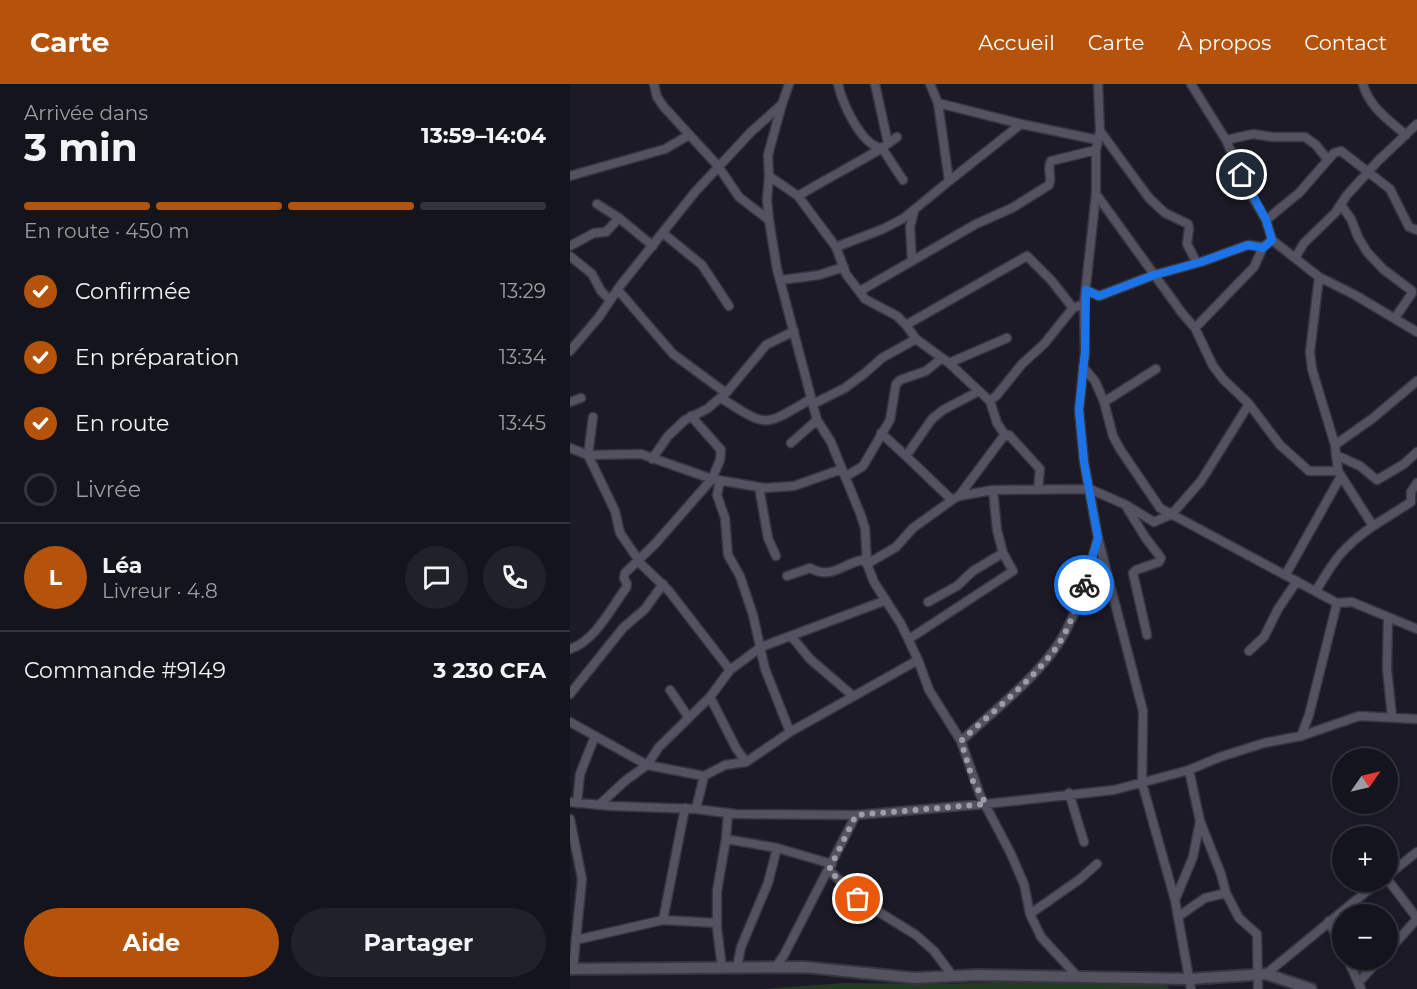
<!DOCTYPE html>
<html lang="fr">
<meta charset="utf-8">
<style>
:root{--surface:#14141c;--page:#212129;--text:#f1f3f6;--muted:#9d9ea3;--line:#33333b;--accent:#b45309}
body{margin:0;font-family:Montserrat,sans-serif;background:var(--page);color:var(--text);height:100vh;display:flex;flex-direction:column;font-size:22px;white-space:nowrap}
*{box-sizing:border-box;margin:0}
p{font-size:20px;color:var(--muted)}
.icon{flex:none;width:33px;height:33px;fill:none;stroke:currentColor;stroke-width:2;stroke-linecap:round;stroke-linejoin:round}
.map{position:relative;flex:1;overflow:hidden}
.details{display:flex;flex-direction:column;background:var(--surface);width:570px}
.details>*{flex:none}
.needle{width:39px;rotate:56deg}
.fabs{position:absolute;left:762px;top:664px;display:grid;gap:12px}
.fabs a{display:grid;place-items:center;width:66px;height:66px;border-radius:50%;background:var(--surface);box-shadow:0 3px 9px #0003,0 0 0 2px var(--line);font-size:30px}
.pin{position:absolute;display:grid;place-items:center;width:51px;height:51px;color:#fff;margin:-26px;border:3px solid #fff;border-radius:50%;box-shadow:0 2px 6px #0007}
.courier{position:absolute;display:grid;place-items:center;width:60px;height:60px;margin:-30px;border:4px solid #1a73e8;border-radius:50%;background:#fff;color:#222;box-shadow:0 2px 8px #0007}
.headline em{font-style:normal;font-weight:700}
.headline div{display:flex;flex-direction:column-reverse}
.headline{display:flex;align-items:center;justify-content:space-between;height:102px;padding:0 24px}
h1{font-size:39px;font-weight:700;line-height:45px}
.bar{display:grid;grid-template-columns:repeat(4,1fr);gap:9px 6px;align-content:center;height:72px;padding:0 24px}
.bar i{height:8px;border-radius:4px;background:var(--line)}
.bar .selected{background:var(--accent)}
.bar p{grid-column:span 4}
.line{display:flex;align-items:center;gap:15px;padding:0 24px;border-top:2px solid var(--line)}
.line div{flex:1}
.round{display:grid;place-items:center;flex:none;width:63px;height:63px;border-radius:32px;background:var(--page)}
ol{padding:0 24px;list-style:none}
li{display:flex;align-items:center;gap:18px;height:66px}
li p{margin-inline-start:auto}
li .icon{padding:6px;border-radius:50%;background:var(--accent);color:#fff;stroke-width:4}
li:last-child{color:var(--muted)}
li i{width:33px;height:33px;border:3px solid var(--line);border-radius:50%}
.action{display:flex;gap:12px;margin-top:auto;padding:12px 24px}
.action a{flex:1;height:69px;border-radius:36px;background:var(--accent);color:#fff;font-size:24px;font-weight:700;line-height:69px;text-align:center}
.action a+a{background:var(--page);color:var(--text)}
header{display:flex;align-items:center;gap:36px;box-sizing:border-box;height:84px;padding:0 30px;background:var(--accent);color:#fff}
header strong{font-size:28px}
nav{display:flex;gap:33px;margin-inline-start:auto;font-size:21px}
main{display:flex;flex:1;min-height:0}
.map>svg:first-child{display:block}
</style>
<header>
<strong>Carte</strong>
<nav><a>Accueil</a><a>Carte</a><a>À propos</a><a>Contact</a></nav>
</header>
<main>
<section class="details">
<div class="headline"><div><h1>3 min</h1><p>Arrivée dans</p></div><em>13:59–14:04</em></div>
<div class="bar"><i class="selected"></i><i class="selected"></i><i class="selected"></i><i></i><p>En route · 450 m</p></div>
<ol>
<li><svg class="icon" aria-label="check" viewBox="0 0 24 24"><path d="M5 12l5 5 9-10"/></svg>Confirmée<p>13:29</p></li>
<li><svg class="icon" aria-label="check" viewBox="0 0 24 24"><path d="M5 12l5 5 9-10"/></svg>En préparation<p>13:34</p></li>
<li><svg class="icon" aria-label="check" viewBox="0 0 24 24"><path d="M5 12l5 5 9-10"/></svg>En route<p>13:45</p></li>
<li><i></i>Livrée</li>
</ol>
<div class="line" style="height:108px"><b class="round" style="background:var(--accent);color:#fff">L</b><div><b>Léa</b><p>Livreur · 4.8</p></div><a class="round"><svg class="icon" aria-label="chat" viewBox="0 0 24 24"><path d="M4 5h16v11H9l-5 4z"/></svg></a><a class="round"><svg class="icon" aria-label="phone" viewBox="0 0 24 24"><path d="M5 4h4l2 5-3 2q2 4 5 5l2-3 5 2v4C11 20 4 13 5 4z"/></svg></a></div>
<div class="line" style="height:78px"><div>Commande #9149</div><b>3 230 CFA</b></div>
<div class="action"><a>Aide</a><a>Partager</a></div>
</section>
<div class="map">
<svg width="847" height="905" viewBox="0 0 847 905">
<rect width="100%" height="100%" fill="#1b1a26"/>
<path fill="#243a23" d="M 480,896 L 593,898 L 600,905 L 192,905 L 274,899 L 375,900 Z"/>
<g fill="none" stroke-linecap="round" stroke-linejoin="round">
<defs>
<path id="minor" d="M 84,0 L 87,13 L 94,23 L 148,82 L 169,113 L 199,136
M 268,0 C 272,18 291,62 312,64 L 327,53
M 305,0 L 318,59
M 360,0 L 368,19 L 451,40 L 528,56
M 528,0 L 530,47 L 526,66 L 526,110 L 514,220 L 515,268 L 509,326 L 514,378 L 528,454 L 573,627 L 572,699 L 605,816 L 621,905
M 621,0 L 656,56 L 675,100 L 696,136 L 702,156 L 749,193 L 785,211 L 847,248
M 793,0 C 799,23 819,36 836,51
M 212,20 L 198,71 L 199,92 L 197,116 L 199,136 L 207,185 L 247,336 L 261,358 L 290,429 L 295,444 L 297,480 L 304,498 L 331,540 L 348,576 L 359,606 L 391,657 L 410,711 L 440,768 L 454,800 L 460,830 L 471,853 L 507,892
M 530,47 L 579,114 L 595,129 L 618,140 L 619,144 L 617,160 L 627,179
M 656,56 L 683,50 L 703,53 L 735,53 L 746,61 L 758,76
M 0,92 L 95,65 L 119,51
M 199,92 L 228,112 L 266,163 L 313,145 L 334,134 L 379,97 L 368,19
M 379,97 L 451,40
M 526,110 L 612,229 L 625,244 L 643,282 L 653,295 L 679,320 L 710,361 L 739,387 L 768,387 L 803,442 C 773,463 764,476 746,507
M 228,112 C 256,95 284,81 312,64 L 333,96
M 27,120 L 49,134 L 83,162
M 771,121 L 781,135 L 788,153 L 797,168 L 813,185 L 842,207 L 842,209 L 825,234
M 696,136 L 729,109 L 764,69 L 771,67 L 820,105 L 839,143 L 847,146
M 94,150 L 132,181 L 159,222
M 0,162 L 24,149 L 36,148 L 49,134
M 266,163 L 276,190 L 295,215 L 327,232 L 336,241 L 346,255 L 379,279 L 409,307
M 0,172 L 22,190 L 31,207 L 40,216
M 725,174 L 734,159 L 765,129 L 777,111 L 808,77 L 847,40
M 342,176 L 340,143 L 344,127
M 749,193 L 740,268 L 742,285 L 765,361 L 768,387
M 211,196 L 249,191 L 274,183
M 48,206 L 103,270 L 156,309
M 516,206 L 529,212 L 584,191 L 631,178 L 678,161 L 693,163 L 702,156
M 290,207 L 406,140 L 442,124 L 479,101 C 483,93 476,85 481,77 L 526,66
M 336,241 L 457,172 L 481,196 L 503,224
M 625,244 L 684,183 L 693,163
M 0,267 L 29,233 L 50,202 L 125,108 L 181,48 L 212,20 L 219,0
M 379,279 L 437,254
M 513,283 L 525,297 L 534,318 L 543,352 L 550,365 L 590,424 L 767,519 L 782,518 L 847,545
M 151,314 C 198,344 193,343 241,315
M 420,317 L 427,339 L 435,351
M 0,318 L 11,314
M 534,318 L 586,285
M 243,320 L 275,304 L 295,289 L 312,274 L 346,255
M 23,333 L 18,371 L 45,427 L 50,449 L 72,481 L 99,507 L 160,586 L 191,563 L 314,517
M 311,349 L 336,372
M 221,359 L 247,336
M 765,361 L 803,334 L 847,297
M 0,364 L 18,371 L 71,370 L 142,395 L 195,404 L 224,402 L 272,385
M 766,371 L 790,382 L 807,396 L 834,380 L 847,368
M 82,375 L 98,352 L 115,336 L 137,325 L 156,309 L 196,261 L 224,247
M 275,393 L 293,382 L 320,336 L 326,300 L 330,296 L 356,287 L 372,274
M 150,397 L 147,411 L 155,434 L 158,471 L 170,492 L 183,531 L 195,585 L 220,648 L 348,576
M 189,403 L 198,454 L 206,472
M 389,412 L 433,353 L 439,351 L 470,385 L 468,405
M 382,416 L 336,372 L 362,335 L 373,326 L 409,307 L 420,317 L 427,311 L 452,280 L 474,260 L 503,224 L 514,220
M 556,422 L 575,453 L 591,474 L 589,478 L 566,486 L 563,489 L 577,551
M 803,442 L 841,418 L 841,408 L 847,399
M 716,490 L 771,392
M 217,492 L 240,484 C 262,496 272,480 292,476 L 297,480 L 326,463 L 343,444 L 382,416 L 389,412 L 423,406 L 520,405 L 556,421 L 584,438 L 602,430 L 631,397 L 679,320
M 358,518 L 387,502 L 403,487 L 433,469
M 818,534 L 817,585 L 822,633
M 221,552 L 240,575 L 283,612
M 339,555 L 443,487 L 433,469 L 427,446 L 423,406
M 0,565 C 25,557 41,524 56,504 L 57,500 L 54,494 L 55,489 L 85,460 L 142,395 L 150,376 L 151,366 L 121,332
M 679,567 L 694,553 L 708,525 L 727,497
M 100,606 L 119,634
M 0,610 L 53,544 L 75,525 L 93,500
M 0,638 L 77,681 L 134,692 L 126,725
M 731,652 L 739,631 L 767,519
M 391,657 C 420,630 461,598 484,566 C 507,535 517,491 528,454
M 176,678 L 220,648
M 619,686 L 630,737 L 651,790 L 656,809 L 669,834 L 687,850 L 688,905
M 134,692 L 155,681 L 176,678 L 166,664 L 140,613
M 499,709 L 514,758
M 0,718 L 41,722 L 126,725 L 165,730 L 286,731 L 416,720 L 544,706 L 619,686 L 650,673 L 694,659 L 731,652 L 789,632 L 847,635
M 7,719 L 10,690 L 25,652
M 29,721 L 55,697 L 77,681 L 89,663 L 140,613 L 160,586
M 158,729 L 156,755 L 207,764 L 262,780
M 0,735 L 12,795 L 3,885 L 0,884
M 259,786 L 288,815 L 346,851 L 364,867 L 382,891
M 818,791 L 847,768
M 818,796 L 847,834
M 605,816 L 623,773 L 630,737
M 460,830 L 510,795 L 527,780
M 609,832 L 635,814 L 656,809
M 93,836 L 115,724
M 759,837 L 772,864
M 6,856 L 93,836 L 147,839
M 818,867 L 847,835
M 778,876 L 791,905
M 167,883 L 171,863 L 198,799 L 207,764
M 152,884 L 147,844 L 147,807 L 156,755
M 205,884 L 214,871 L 286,731
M 696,890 L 808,798
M 789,898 L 809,876"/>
<path id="tertiary" d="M 0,885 L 234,883 L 345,894 L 408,891 L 619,895 L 696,890 L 741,905"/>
</defs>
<use href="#minor" stroke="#373640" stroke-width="11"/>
<use href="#tertiary" stroke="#373640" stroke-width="14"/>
<use href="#minor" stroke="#545261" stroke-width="8"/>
<use href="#tertiary" stroke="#545261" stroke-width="10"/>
</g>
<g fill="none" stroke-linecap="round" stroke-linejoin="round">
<path stroke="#9e9da7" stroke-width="6" stroke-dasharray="0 10.8" d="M 288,815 L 259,786 L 286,731 L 416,720 L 403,697 L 391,657 C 421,629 457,601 483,568 C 498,549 506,523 514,501"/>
<path stroke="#1a73e8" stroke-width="8" d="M 514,501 L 528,454 L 514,378 L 509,326 L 515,268 L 516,206 L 529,212 L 584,191 L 631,178 L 678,161 L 693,164 L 702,156 L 696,136 L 672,91"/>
</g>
</svg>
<div class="fabs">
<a><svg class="needle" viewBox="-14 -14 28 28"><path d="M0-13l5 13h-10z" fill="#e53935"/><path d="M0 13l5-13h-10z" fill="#9d9ea3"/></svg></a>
<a>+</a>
<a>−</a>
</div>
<div class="pin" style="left:288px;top:815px;background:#ea580c"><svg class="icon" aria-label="bag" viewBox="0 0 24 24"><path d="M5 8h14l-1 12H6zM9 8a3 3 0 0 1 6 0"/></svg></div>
<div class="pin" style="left:672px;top:91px;background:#1f2937"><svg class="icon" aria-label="home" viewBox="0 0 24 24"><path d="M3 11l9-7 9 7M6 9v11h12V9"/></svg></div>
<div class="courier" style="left:514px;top:501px"><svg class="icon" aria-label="bike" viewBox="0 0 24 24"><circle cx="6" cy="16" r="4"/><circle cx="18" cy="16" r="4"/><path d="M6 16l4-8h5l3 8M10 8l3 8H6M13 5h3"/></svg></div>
</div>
</main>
